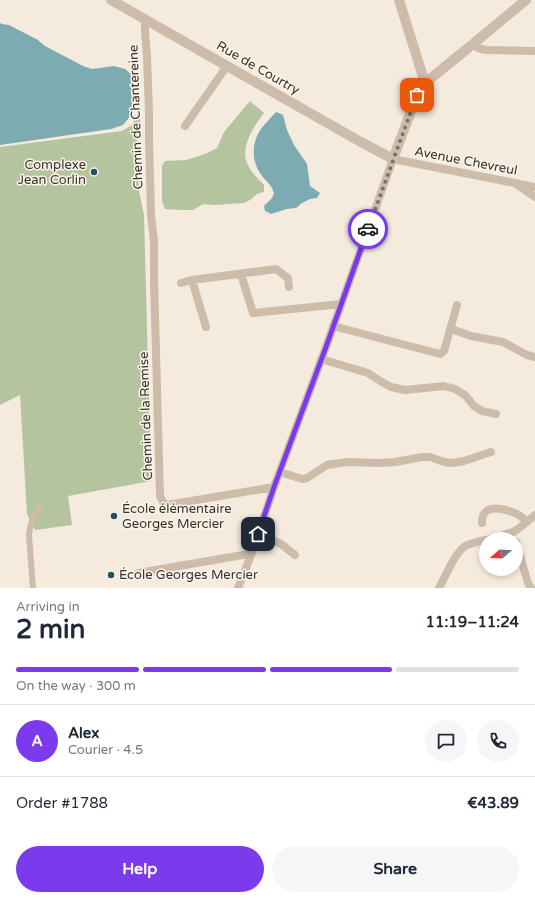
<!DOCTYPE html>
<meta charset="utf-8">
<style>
:root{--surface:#fff;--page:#f6f6f7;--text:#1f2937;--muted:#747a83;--line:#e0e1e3;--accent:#7c3aed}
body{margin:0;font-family:"Varela Round",sans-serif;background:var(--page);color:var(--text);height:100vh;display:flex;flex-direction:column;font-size:15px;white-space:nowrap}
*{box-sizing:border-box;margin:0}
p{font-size:13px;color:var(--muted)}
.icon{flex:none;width:22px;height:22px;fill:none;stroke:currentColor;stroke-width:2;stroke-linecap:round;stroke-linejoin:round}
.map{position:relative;height:588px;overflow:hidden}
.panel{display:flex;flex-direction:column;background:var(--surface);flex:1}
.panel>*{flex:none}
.needle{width:26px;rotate:251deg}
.fabs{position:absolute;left:479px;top:532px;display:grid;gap:8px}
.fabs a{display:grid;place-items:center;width:44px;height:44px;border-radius:50%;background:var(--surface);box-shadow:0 2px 6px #0003;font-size:20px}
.pin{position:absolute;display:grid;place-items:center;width:34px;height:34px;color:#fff;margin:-17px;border-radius:8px;box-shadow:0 2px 6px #0006}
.courier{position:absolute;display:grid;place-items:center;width:40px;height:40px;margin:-20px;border:3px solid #7c3aed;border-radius:50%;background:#fff;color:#222;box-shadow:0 1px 5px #0007}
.overview em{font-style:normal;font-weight:800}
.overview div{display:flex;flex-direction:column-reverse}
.overview{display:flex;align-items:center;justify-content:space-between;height:68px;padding:0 16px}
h1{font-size:26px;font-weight:800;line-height:30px}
.bar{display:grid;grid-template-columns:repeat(4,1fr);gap:6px 4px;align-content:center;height:48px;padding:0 16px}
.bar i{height:5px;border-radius:3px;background:var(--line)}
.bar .on{background:var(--accent)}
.bar p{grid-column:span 4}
.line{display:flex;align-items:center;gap:10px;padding:0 16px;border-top:1px solid var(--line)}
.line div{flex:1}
.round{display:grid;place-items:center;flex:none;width:42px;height:42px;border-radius:21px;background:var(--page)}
.action{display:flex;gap:8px;margin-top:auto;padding:8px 16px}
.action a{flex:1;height:46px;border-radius:24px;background:var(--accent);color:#fff;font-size:16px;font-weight:800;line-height:46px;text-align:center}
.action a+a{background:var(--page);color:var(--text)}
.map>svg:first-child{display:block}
</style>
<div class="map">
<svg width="535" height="588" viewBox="0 0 535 588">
<rect width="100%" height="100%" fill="#f4ebde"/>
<path fill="#b4c49e" d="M 250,101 L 264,113 C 254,126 239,148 248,165 C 252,173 258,179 264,185 L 264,192 L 257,194 L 250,200 L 244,203 L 215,205 L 203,204 L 193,210 L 183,210 L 165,209 L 162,201 L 162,166 L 165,161 L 186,160 L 205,154 L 217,148 L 224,132 Z
M 136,117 L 140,119 L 140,133 L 137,134 L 139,191 L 144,215 L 151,481 L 68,496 L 72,525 L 35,530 L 27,514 L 20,395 L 0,405 L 0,147 L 122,131 L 132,125 Z"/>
<path fill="#7cacb2" d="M 0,23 L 2,24 L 9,25 L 38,40 L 45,46 L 83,66 L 92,69 L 114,66 L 125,69 L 131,74 L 134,82 L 132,112 L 128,119 L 123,125 L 111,129 L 0,145 Z
M 276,112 L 283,115 L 287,130 L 294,145 L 307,164 L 310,186 L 320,193 L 317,198 L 310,199 L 302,203 L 296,208 L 287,209 L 271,214 L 265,211 L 264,206 L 272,198 L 274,193 C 271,183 265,181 260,173 C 251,160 252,141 261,129 C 265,123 271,118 276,112 Z"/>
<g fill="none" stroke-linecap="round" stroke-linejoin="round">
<path stroke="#cdbcaa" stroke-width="6" d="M 33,588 L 29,535 C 30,524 34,514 41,506"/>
<path stroke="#cdbcaa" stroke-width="8" d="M 147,20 L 145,24 L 145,31 L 147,56 L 149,113 L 149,137 L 151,215 L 154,241 L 154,280 L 160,496 L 163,502 L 167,505 L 274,487
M 473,44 L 478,48 L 486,50 L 535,51
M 185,126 L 227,66
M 516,184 L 535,197
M 241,274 L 253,313 L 341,304
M 192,280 L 206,327
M 181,283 L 192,280 L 276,269 L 288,278 L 289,287
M 333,326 L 440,354 L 444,351 L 457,305
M 451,329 L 471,336 L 503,342 L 527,355 L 535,357
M 321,359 L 368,373 L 380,381 L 391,387 L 405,390 L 444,386 L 455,389 L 465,395 L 474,406 L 482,411 L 496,414
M 280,472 L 302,479 L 307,478 L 327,465 L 347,462 L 380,463 L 395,462 L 422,457 L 430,457 L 444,462 L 452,463 L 464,461 L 491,452
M 482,523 C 482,520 482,516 484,514 C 490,504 508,510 517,514 C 521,516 524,519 527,522
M 258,534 L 281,544 L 295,555
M 489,539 L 513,532 L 518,529 L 535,515
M 516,542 L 528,583 L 531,588
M 138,573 L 243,555 L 251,555
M 238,588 L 253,550 L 274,487 L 326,347 L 393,159 L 535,187
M 439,588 C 446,576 455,551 467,545 C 473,543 480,541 486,540"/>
<path stroke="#cdbcaa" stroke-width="10" d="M 111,0 L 359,141 L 393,159 L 419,90 L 425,83 L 473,44 L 526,0
M 399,0 L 425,83"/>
</g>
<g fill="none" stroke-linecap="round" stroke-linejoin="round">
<path stroke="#7b7168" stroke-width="4" stroke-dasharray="0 7.2" d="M 368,229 L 417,95"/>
<path stroke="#7c3aed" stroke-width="5" d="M 258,534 L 274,487 L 326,347 L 368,229"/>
</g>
<g fill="#1d545d" stroke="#fbf5eb" stroke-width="1.5">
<circle cx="94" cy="172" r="4"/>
<circle cx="114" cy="516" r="4"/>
<circle cx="111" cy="575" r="4"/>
</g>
<g text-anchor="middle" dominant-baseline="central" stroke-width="3" stroke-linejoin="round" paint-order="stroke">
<g font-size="13" fill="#3a3029" stroke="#fbf5eb">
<text transform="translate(258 68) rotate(30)">Rue de Courtry</text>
<text transform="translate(136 117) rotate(-92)">Chemin de Chantereine</text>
<text transform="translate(466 161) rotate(11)">Avenue Chevreul</text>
<text transform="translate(146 416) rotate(-92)">Chemin de la Remise</text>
</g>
<g font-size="13" fill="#3a3029" stroke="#fbf5eb" text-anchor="start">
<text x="86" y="165" text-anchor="end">Complexe<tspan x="86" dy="15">Jean Corlin</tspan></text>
<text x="122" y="509">École élémentaire<tspan x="122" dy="15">Georges Mercier</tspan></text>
<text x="119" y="575">École Georges Mercier</text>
</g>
</g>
</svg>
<div class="fabs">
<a><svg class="needle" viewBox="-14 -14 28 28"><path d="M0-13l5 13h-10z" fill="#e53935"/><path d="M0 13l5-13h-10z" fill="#747a83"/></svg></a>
</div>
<div class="pin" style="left:417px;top:95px;background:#ea580c"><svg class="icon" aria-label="bag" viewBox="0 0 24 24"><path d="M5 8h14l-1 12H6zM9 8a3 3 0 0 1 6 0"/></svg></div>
<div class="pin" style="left:258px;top:534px;background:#1f2937"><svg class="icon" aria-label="home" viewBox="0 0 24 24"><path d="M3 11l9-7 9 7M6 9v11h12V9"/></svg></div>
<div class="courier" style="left:368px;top:229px"><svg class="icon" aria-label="car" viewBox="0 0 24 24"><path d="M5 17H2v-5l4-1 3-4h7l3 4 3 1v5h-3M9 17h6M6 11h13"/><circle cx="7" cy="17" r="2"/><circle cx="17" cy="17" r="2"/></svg></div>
</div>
<section class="panel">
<div class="overview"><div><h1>2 min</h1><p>Arriving in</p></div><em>11:19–11:24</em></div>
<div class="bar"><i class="on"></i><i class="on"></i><i class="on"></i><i></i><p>On the way · 300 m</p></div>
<div class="line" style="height:72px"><b class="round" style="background:var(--accent);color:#fff">A</b><div><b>Alex</b><p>Courier · 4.5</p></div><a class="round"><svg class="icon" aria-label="chat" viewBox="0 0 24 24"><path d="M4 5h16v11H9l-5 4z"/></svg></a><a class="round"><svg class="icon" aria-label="phone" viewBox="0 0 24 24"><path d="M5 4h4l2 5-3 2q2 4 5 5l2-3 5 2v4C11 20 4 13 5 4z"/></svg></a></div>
<div class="line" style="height:52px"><div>Order #1788</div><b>€43.89</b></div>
<div class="action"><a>Help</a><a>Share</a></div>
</section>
